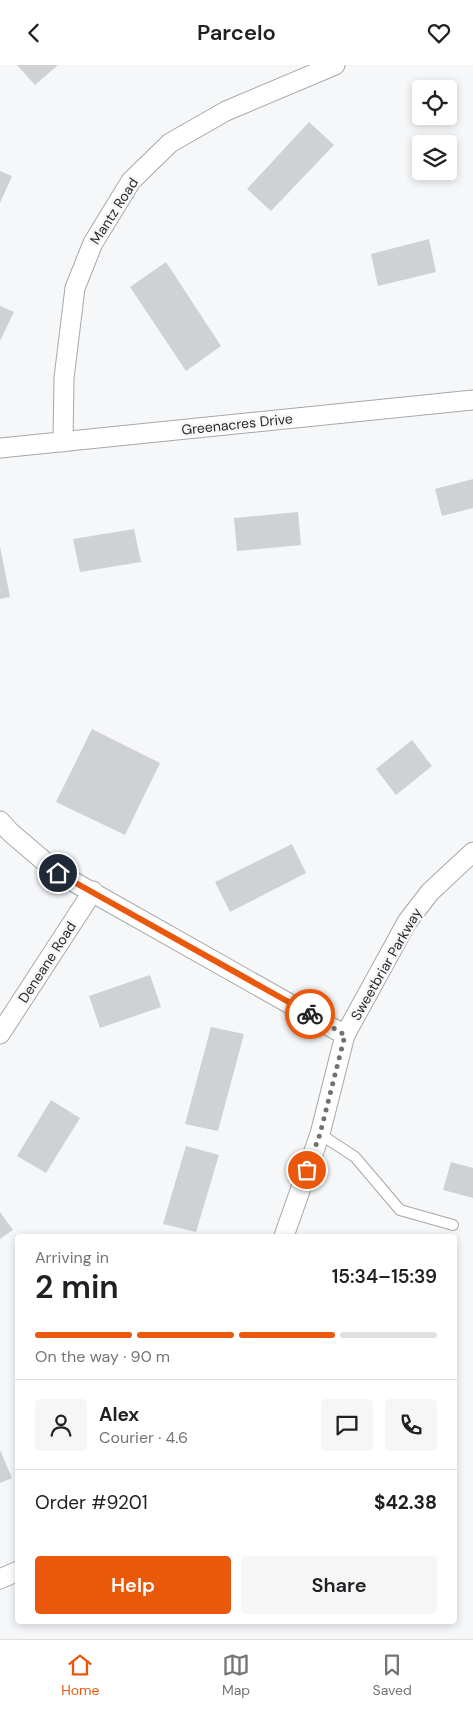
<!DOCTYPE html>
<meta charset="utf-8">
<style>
:root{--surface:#fff;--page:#f6f6f6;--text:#202124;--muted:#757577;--line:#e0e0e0;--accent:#ea580c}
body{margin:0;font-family:"DM Sans",sans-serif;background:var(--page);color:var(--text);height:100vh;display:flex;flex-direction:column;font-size:19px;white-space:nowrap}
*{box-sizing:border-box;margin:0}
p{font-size:16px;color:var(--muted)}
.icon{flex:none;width:28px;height:28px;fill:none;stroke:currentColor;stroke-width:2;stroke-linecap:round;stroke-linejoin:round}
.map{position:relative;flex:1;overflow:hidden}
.panel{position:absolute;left:15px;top:1169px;width:442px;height:390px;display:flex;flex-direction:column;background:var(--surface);border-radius:5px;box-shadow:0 2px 8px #0003}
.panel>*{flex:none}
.tools{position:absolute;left:412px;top:15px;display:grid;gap:10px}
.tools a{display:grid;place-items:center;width:45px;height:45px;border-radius:5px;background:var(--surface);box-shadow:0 2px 8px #0003;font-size:25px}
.pin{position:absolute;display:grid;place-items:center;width:42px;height:42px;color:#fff;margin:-21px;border:2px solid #fff;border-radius:50%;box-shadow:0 1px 5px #0007}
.courier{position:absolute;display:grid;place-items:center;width:50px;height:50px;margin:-25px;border:4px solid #ea580c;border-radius:50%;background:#fff;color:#222;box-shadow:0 1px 6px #0007}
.head em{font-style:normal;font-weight:600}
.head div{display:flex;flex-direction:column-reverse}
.head{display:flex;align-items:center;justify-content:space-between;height:85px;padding:0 20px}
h1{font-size:32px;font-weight:600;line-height:38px}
.bar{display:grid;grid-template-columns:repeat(4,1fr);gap:8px 5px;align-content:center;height:60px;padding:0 20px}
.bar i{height:6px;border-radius:4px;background:var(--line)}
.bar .current{background:var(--accent)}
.bar p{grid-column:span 4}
.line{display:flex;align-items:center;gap:12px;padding:0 20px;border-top:1px solid var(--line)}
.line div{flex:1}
.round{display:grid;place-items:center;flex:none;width:52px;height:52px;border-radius:5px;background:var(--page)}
.primary-button{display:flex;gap:10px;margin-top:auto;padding:10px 20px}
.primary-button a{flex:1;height:58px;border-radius:5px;background:var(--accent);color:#fff;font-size:20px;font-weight:600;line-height:58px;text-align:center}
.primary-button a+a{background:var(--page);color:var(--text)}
header{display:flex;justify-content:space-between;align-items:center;height:65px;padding:0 20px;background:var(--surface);font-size:22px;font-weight:600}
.dock{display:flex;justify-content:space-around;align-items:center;height:70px;border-top:1px solid var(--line);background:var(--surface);font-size:14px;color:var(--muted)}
.dock a{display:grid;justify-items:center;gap:2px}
.dock .current{color:var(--accent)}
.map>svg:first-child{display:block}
</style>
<header><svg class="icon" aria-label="back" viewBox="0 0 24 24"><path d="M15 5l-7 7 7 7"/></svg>Parcelo<svg class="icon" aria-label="heart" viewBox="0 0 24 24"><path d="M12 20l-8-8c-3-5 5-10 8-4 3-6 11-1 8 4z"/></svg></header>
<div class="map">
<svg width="473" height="1574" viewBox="0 0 473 1574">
<rect width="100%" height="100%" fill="#f6f7f9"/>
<path fill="#d0d1d3" d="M 17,0 L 58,0 L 35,20 Z
M 309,57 L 334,80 L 271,146 L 247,124 Z
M 0,106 L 12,111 L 0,138 Z
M 429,174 L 436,207 L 378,221 L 371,189 Z
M 166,197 L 221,281 L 186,306 L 130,222 Z
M 0,241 L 14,247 L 0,276 Z
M 473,414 L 473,443 L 442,451 L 435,424 Z
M 298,447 L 301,480 L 237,486 L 234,453 Z
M 134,464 L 141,497 L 80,507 L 73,474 Z
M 0,481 L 10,532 L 0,534 Z
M 92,664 L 160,698 L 125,770 L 56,737 Z
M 412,675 L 432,701 L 396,730 L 376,704 Z
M 292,779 L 306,808 L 230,847 L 215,817 Z
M 150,910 L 161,942 L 100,963 L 89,931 Z
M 211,962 L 244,969 L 218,1066 L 185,1059 Z
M 51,1035 L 80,1053 L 46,1108 L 17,1091 Z
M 186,1081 L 219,1090 L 196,1167 L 163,1159 Z
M 451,1097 L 473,1103 L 473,1133 L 443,1125 Z
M 0,1147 L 13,1165 L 0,1174 Z
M 0,1385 L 12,1413 L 0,1418 Z"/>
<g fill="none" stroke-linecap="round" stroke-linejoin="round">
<defs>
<path id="service" d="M 320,1069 L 355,1092 L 400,1145 L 453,1160"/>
<path id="minor" d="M 63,377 L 64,313 L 75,223 L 93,178 L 131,116 L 170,78 L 226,46 L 335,0
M 0,383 L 473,335
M 0,756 L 10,767 L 58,808 L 345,970
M 0,969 L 93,826
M 284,1171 L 320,1069 L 345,970 L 407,857 L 430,827 L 473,787
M 0,1514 L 18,1506"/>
</defs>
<use href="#service" stroke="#a6a7a8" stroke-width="12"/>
<use href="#minor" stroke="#a6a7a8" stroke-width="21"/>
<use href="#service" stroke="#fff" stroke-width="10"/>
<use href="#minor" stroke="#fff" stroke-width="19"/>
</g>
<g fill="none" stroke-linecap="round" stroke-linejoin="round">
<path stroke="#717172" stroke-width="5" stroke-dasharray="0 9" d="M 307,1105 L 320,1069 L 345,970 L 310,949"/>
<path stroke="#ea580c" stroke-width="6" d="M 58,808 L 310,949"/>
</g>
<g text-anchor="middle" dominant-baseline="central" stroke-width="5" stroke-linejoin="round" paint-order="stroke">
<g font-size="14" fill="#29292a" stroke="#f6f7f9">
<text transform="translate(114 146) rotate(-57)">Mantz Road</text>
<text transform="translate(237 359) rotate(-6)">Greenacres Drive</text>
<text transform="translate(47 897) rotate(-57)">Deneane Road</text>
<text transform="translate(386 899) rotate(-60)">Sweetbriar Parkway</text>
</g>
</g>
</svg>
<div class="tools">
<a><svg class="icon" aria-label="locate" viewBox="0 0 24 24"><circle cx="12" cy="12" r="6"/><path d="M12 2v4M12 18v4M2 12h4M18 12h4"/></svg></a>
<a><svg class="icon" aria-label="layers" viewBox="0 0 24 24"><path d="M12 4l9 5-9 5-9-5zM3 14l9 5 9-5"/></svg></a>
</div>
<div class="pin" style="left:307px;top:1105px;background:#ea580c"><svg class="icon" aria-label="bag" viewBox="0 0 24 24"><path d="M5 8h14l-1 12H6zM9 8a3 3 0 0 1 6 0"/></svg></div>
<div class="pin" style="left:58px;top:808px;background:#1f2937"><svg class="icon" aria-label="home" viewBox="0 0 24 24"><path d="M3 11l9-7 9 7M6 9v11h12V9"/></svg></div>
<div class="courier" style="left:310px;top:949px"><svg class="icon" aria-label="bike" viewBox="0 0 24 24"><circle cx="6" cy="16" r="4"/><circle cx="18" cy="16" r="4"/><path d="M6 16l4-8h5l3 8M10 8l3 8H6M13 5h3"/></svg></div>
<section class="panel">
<div class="head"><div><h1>2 min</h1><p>Arriving in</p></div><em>15:34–15:39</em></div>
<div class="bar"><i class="current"></i><i class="current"></i><i class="current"></i><i></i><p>On the way · 90 m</p></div>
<div class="line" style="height:90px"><a class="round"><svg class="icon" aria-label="person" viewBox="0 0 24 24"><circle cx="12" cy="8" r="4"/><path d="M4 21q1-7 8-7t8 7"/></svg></a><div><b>Alex</b><p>Courier · 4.6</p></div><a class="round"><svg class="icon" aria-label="chat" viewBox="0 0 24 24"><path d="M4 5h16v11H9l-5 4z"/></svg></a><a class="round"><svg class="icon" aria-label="phone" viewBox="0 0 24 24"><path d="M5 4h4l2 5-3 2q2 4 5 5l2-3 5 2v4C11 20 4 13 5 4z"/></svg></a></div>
<div class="line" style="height:65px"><div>Order #9201</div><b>$42.38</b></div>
<div class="primary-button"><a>Help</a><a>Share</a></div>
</section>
</div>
<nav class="dock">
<a class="current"><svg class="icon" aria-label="home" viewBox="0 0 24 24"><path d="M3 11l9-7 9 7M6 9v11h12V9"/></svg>Home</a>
<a><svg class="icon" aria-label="map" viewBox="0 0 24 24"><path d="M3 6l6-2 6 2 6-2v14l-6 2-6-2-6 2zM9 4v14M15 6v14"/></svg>Map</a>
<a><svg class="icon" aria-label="saved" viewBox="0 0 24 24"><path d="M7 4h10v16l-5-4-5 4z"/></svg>Saved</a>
</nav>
